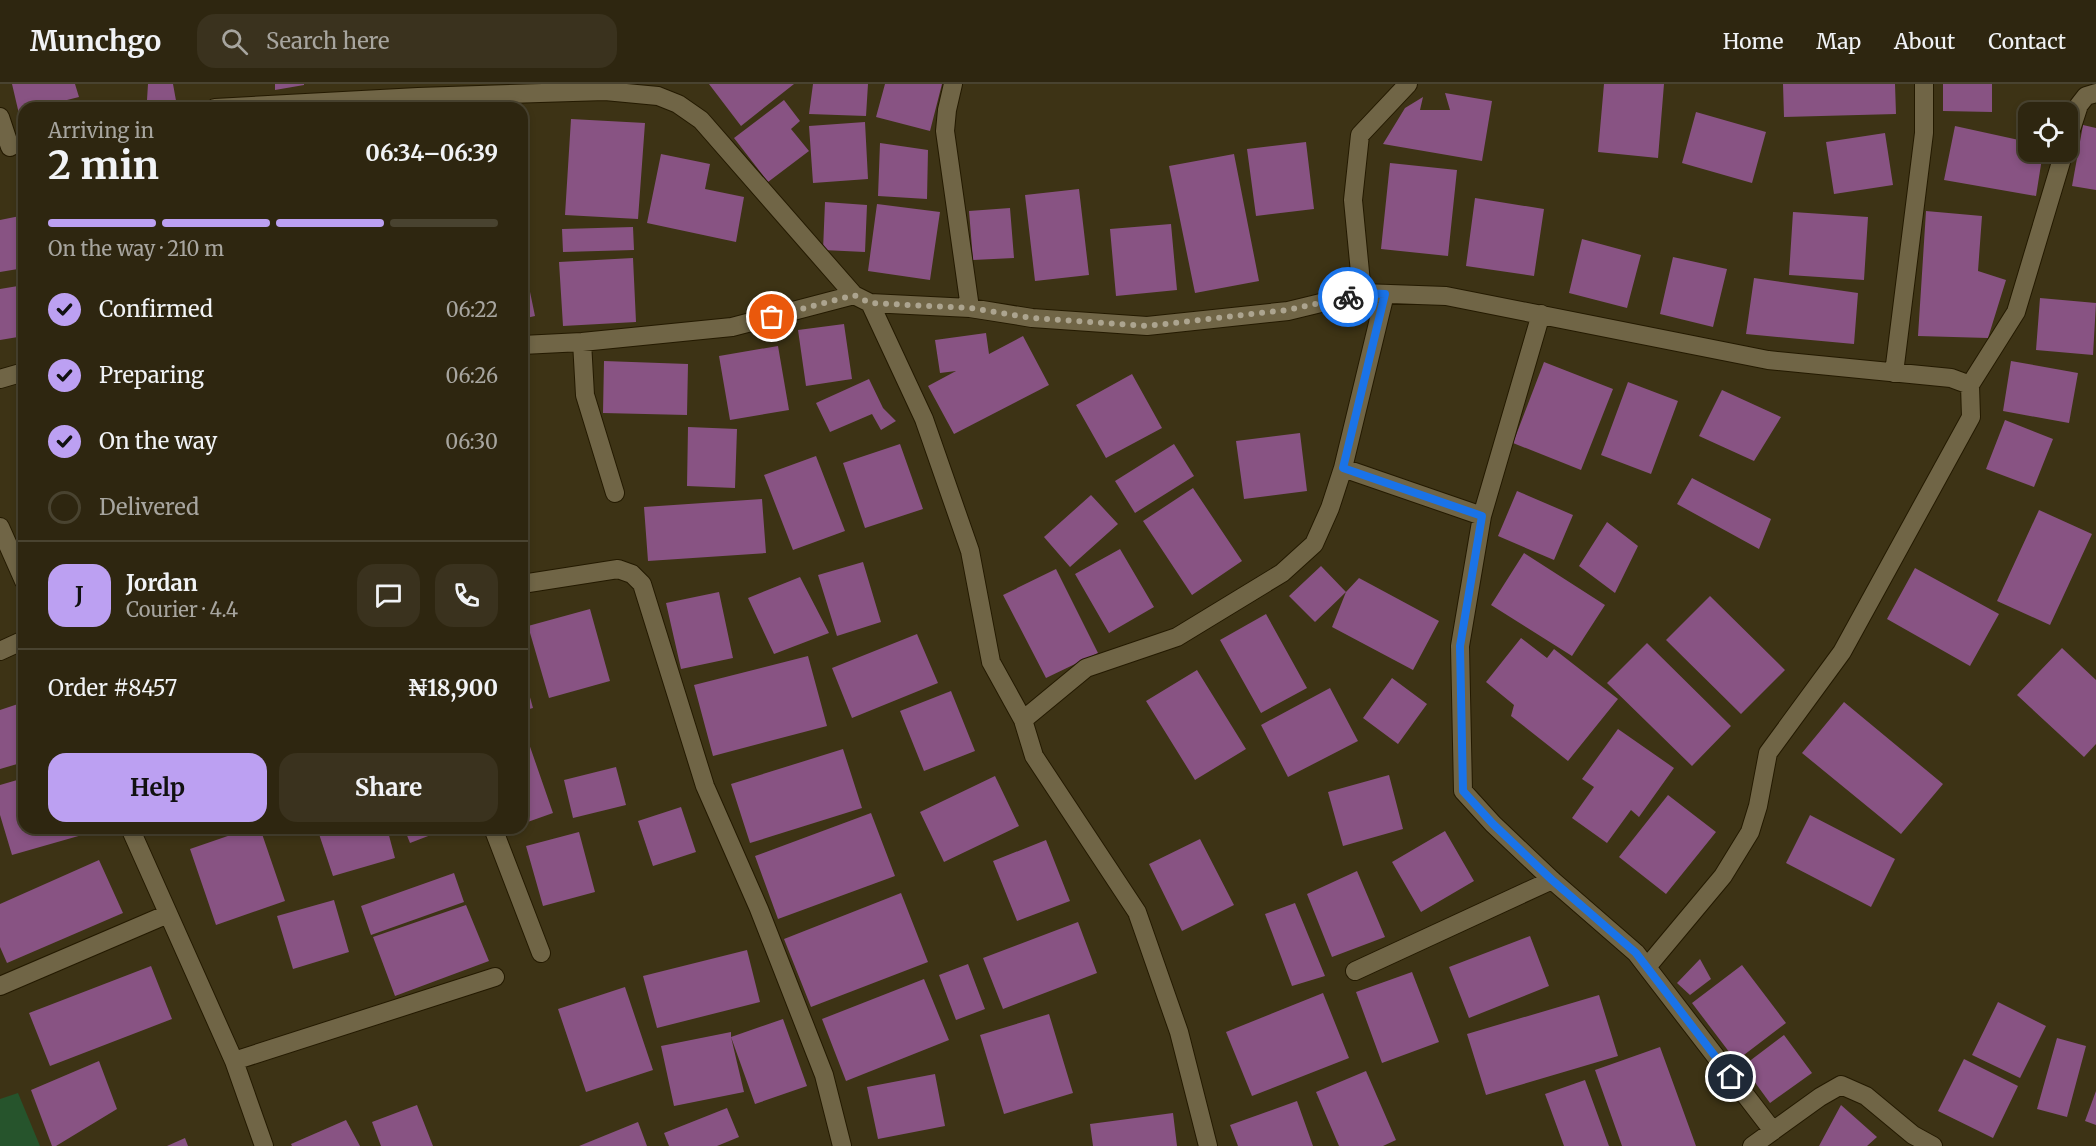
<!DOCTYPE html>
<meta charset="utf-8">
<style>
:root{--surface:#2e2610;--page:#3a321e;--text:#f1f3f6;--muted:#a7a59f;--line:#494330;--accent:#bca0f2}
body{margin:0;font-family:Merriweather,serif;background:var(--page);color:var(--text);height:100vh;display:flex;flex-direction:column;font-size:22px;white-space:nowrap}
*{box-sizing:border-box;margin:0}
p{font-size:20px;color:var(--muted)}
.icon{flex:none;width:33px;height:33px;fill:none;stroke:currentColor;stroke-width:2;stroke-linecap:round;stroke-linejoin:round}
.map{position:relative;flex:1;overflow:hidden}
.side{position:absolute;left:18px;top:18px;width:510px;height:732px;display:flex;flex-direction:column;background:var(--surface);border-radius:18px;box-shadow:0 3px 9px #0003,0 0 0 2px var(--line)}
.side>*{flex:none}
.controls{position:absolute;left:2018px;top:18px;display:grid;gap:12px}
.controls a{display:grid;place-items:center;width:60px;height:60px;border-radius:12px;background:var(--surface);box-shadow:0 3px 9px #0003,0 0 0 2px var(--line);font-size:30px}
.pin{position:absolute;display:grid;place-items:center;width:51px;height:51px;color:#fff;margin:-26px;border:3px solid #fff;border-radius:50%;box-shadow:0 2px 6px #0007}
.courier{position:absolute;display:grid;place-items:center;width:60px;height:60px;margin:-30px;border:4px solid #1a73e8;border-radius:50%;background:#fff;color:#222;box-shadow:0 2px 8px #0007}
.summary em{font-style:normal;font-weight:700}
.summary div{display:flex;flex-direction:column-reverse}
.summary{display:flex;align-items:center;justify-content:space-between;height:102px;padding:0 30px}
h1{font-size:39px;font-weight:700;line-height:45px}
.bar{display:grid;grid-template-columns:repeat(4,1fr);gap:9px 6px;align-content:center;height:72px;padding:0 30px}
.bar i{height:8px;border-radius:4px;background:var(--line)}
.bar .active{background:var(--accent)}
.bar p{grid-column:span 4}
.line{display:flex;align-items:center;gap:15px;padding:0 30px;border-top:2px solid var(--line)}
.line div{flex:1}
.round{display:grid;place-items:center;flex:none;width:63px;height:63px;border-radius:18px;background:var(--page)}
ol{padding:0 30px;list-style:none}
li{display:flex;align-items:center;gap:18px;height:66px}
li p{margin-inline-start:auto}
li .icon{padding:6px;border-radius:50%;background:var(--accent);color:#111;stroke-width:4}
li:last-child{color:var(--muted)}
li i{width:33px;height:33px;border:3px solid var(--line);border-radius:50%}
.button{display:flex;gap:12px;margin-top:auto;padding:12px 30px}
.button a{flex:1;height:69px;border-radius:18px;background:var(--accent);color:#111;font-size:24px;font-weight:700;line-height:69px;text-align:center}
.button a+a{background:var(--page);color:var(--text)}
header{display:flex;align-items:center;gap:36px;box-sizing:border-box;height:84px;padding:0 30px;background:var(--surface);border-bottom:2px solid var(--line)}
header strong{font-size:28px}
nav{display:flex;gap:33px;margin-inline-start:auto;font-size:21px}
.search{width:420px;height:54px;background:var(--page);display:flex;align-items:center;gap:15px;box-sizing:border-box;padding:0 21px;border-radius:18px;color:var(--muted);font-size:22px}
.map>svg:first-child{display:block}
</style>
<header>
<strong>Munchgo</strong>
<div class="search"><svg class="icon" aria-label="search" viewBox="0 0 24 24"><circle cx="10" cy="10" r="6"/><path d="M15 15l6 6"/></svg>Search here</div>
<nav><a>Home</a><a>Map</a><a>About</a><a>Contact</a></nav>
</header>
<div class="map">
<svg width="2096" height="1062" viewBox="0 0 2096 1062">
<rect width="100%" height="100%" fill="#3d3315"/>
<path fill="#26542c" d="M 18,1009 L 40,1062 L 0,1062 L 0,1015 Z"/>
<path fill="#885383" d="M 12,0 L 75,0 L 79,13 L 59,18 L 61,24 L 24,24 L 23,47 Z
M 148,0 L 173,0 L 177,22 L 165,24 L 113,24 L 147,16 Z
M 275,0 L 304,0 L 304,1 L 275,6 Z
M 709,0 L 794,0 L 741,42 Z
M 813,0 L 868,0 L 866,32 L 809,30 Z
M 885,0 L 942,0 L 930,47 L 876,33 Z
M 1604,0 L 1664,0 L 1658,74 L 1598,68 Z
M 1783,0 L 1895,0 L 1896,30 L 1784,33 Z
M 1943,0 L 1992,0 L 1992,28 L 1943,27 Z
M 1445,9 L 1492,17 L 1482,77 L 1383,60 L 1405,24 L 1423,13 L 1420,26 L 1450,26 Z
M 784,16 L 800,37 L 791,45 L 809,67 L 768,98 L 734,54 Z
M 1696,28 L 1766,48 L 1752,99 L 1682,79 Z
M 571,35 L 645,39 L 638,135 L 565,131 Z
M 865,38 L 868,95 L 813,99 L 809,42 Z
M 2083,41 L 2096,44 L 2096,106 L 2072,102 Z
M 1955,42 L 2028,58 L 2028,68 L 2043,68 L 2036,112 L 1944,96 Z
M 1885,49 L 1893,101 L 1834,110 L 1826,58 Z
M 1306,58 L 1314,125 L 1256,132 L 1247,65 Z
M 880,59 L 928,66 L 927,115 L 878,112 Z
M 661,70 L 710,80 L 705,105 L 744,113 L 736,158 L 647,139 Z
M 1234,70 L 1259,197 L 1195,209 L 1169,82 Z
M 1390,79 L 1457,86 L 1448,172 L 1381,165 Z
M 1079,105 L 1089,191 L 1035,197 L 1025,111 Z
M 1475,114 L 1544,125 L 1534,192 L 1466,182 Z
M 825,118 L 867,121 L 865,168 L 823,166 Z
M 877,120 L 940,128 L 930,196 L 868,187 Z
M 1010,124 L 1014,174 L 973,176 L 969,127 Z
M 1926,127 L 1982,132 L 1978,187 L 2006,196 L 1988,254 L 1918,252 Z
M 1793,128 L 1868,133 L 1864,196 L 1789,191 Z
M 20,132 L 24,152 L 24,184 L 0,188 L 0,136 Z
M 1171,140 L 1177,206 L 1116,212 L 1110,145 Z
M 633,143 L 634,166 L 563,168 L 562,145 Z
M 1582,155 L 1641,171 L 1627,224 L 1569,209 Z
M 1673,173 L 1727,185 L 1713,243 L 1660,230 Z
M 523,174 L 535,232 L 522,235 L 522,175 Z
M 633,174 L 636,238 L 563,242 L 559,178 Z
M 1754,194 L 1858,209 L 1854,260 L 1746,250 Z
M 24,201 L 24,252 L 0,256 L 0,205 Z
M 2040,214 L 2096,219 L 2093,271 L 2036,266 Z
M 844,240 L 852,295 L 806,302 L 798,246 Z
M 986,249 L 989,270 L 1023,252 L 1049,301 L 954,350 L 928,302 L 956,287 L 940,289 L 935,256 Z
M 778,262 L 789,326 L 730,336 L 719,272 Z
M 604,277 L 688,280 L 687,331 L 603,329 Z
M 2011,277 L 2078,289 L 2069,339 L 2003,327 Z
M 1544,278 L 1613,305 L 1581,386 L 1513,359 Z
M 1132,290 L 1162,344 L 1106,374 L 1076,321 Z
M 869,295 L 883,324 L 896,337 L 881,346 L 872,330 L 830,348 L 816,319 Z
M 1628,298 L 1678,317 L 1651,390 L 1601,371 Z
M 1722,306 L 1781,333 L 1754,377 L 1699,352 Z
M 2005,336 L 2053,355 L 2034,403 L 1986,385 Z
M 688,343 L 737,345 L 735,404 L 687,402 Z
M 1300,349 L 1307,407 L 1244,415 L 1236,357 Z
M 900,360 L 923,425 L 865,444 L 843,379 Z
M 1174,360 L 1194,392 L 1135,429 L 1115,397 Z
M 816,372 L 845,447 L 793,466 L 764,391 Z
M 1692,394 L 1771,435 L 1759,465 L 1677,420 Z
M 1193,404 L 1242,477 L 1192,511 L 1143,437 Z
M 1517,407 L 1573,431 L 1554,476 L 1498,452 Z
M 1091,411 L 1118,440 L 1070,483 L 1044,453 Z
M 762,415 L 766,469 L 648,477 L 644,423 Z
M 2039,426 L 2092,450 L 2050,541 L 1997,517 Z
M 1607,438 L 1638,462 L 1615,509 L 1579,482 Z
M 1120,465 L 1154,523 L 1109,549 L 1075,490 Z
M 1524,469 L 1605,521 L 1572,572 L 1491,521 Z
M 863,478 L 881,538 L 837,552 L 818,491 Z
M 1321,482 L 1346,508 L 1315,538 L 1289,512 Z
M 1915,484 L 1999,530 L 1970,582 L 1887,535 Z
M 1056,485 L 1098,569 L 1046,594 L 1003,511 Z
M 800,493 L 829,549 L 774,570 L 748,514 Z
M 1359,494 L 1439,537 L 1413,586 L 1332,543 L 1346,508 Z
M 719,508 L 733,574 L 681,585 L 666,519 Z
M 1710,512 L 1785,586 L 1741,630 L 1666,556 Z
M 590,525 L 610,597 L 549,614 L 528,542 Z
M 1266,530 L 1307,604 L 1261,629 L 1220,556 Z
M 917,550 L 938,599 L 852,634 L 832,584 Z
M 1521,554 L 1547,574 L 1554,565 L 1618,615 L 1568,677 L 1511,632 L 1514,621 L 1486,598 Z
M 1647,559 L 1731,642 L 1692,682 L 1607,599 Z
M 2062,564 L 2096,596 L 2096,660 L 2084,673 L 2017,611 Z
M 808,572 L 827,642 L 713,672 L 694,601 Z
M 1197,586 L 1246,665 L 1195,696 L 1146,617 Z
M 1392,594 L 1427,620 L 1398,660 L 1363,634 Z
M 526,599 L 533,624 L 522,627 L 522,601 Z
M 1330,604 L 1358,657 L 1288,693 L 1261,641 Z
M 951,607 L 975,667 L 924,687 L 900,627 Z
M 24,618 L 24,678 L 0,685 L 0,626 Z
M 1844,618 L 1943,700 L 1901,750 L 1802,669 Z
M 1618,645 L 1674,684 L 1639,733 L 1631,726 L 1607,759 L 1572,734 L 1594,703 L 1582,695 Z
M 527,654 L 553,729 L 522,740 L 522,656 Z
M 843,665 L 862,724 L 750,759 L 731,700 Z
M 616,683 L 626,721 L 573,734 L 564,696 Z
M 1389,691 L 1403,745 L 1343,762 L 1328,708 Z
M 995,692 L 1019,742 L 944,778 L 920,728 Z
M 24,694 L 24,744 L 80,744 L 82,751 L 12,771 L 0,731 L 0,701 Z
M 1668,711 L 1716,748 L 1666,810 L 1619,773 Z
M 681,723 L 696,768 L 653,782 L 638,737 Z
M 871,729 L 895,792 L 778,835 L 755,772 Z
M 1810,731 L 1895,775 L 1871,823 L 1786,779 Z
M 251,744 L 260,744 L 285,817 L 216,841 L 190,765 Z
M 317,744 L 387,744 L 395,774 L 333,792 Z
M 404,744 L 449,744 L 410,759 Z
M 1445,747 L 1474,797 L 1421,828 L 1392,778 Z
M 579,748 L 595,808 L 543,822 L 526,762 Z
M 1200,755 L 1234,821 L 1182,847 L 1149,780 Z
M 1046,756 L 1070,817 L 1017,837 L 993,777 Z
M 99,776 L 123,829 L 7,879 L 0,863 L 0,820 Z
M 1357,787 L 1385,853 L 1332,873 L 1307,810 Z
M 454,789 L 464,818 L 371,851 L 361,822 Z
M 901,809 L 928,878 L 811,923 L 784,855 Z
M 334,816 L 349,868 L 293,885 L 277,832 Z
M 1295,819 L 1325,892 L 1292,902 L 1265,830 Z
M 466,821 L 489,877 L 395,912 L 373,853 Z
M 1078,838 L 1097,889 L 1003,925 L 983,874 Z
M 1530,852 L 1549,902 L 1469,934 L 1449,883 Z
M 747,866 L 760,918 L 657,944 L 643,892 Z
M 1700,875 L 1711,895 L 1690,911 L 1677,899 Z
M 968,880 L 985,925 L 956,936 L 939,891 Z
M 1742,881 L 1786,939 L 1736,977 L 1692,919 Z
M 151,882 L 172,935 L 50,982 L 29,929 Z
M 1412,888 L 1439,958 L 1382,979 L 1356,908 Z
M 924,895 L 949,956 L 846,997 L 822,935 Z
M 625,903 L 653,986 L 586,1008 L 558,925 Z
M 1323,909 L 1349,974 L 1252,1012 L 1226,948 Z
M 1599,911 L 1618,972 L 1486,1011 L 1467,950 Z
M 1998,918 L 2046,942 L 2020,994 L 1972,971 Z
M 1049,930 L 1073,1009 L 1004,1030 L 980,951 Z
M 783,935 L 807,1002 L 755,1020 L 731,953 L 744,1008 L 674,1022 L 661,962 L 731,948 L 731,953 Z
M 1784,951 L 1812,989 L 1770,1019 L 1743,982 Z
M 2057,954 L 2086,962 L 2067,1033 L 2037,1025 Z
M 1660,963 L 1696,1062 L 1622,1062 L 1595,986 Z
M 1964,975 L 2018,1002 L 1993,1054 L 1938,1027 Z
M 99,977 L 117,1025 L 56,1062 L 52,1062 L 31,1006 Z
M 1366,987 L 1396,1056 L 1383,1062 L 1339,1062 L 1316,1008 Z
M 935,990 L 945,1042 L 878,1055 L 867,1003 Z
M 1585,996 L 1609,1062 L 1564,1062 L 1545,1010 Z
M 2096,1007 L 2096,1041 L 2085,1037 Z
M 1297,1017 L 1313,1062 L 1238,1062 L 1230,1041 Z
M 417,1021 L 433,1062 L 381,1062 L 372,1038 Z
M 1841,1021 L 1877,1053 L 1867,1062 L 1819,1062 Z
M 727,1024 L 739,1053 L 717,1062 L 669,1062 L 664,1049 Z
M 1173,1029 L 1177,1062 L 1093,1062 L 1090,1040 Z
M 346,1036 L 360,1062 L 292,1062 L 291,1060 Z
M 638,1038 L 647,1062 L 579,1062 Z
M 185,1054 L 188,1062 L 167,1062 Z"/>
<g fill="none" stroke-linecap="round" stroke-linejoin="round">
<defs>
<path id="street" d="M 953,0 L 947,26 L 945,47 L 970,224
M 215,24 L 418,13 L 605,7 L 658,12 L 678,20 L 701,36 L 854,211 L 870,219 L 970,224 L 1032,234 L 1147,242 L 1288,227 L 1362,209 L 1446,212 L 1768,276 L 1951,294 L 1970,301
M 0,33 L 10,63
M 2067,58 L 2079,21 L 2086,12 L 2096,9
M 1362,209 L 1353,116 L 1360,51 L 1408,0
M 870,219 L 924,335 L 970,467 L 991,578 L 1023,636 L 1034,672 L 1137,828 L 1179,948 L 1208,1062
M 1541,230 L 1482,432 L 1460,562 L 1463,707 L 1493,740 L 1552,796 L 1636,869 L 1773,1047
M 582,258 L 585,311 L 615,409
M 522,261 L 582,258 L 732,243 L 854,211
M 1894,289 L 1924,49 L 1924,0
M 0,295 L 24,288
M 1343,384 L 1482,432
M 0,443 L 24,497
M 522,500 L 618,485 L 632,490 L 642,500 L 705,702 L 759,825 L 824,991 L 842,1062
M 0,567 L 24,556
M 1023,636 L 1086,584 L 1177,553 L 1282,489 L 1314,460 L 1330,424 L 1343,384 L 1385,210
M 130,744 L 234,977 L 264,1062
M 493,744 L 541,869
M 1647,883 L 1723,792 L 1750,748 L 1758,722 L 1768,669 L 1842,568 L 1971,333 L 1970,301 L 2016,228 L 2064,68
M 1355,887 L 1552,796
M 0,902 L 168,830
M 234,977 L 495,893
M 1752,1062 L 1820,1013 L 1841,1001 L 1866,1012 L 1913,1051 L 1933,1062"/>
</defs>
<use href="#street" stroke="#241a00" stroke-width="20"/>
<use href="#street" stroke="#706546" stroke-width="18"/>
</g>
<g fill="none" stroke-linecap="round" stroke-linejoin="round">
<path stroke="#aca48f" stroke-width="6" stroke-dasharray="0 10.8" d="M 772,233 L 854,211 L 870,219 L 970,224 L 1032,234 L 1147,242 L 1287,226 L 1348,213"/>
<path stroke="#1a73e8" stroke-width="8" d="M 1348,213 L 1362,209 L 1385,210 L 1343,384 L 1482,432 L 1460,562 L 1463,707 L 1493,740 L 1552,796 L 1636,869 L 1731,993"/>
</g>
</svg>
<div class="controls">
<a><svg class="icon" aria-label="locate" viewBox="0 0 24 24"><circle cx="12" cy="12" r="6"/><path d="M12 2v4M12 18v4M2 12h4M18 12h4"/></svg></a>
</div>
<div class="pin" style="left:772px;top:233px;background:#ea580c"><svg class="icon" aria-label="bag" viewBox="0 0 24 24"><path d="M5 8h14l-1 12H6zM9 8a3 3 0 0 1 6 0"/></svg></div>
<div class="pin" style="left:1731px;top:993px;background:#1f2937"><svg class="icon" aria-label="home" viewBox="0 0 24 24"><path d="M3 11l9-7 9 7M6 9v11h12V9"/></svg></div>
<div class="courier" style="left:1348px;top:213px"><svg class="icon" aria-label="bike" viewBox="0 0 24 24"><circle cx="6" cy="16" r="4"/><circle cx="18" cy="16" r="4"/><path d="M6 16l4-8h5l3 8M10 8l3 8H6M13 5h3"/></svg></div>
<section class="side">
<div class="summary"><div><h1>2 min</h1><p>Arriving in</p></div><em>06:34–06:39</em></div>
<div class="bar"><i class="active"></i><i class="active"></i><i class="active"></i><i></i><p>On the way · 210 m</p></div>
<ol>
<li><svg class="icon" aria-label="check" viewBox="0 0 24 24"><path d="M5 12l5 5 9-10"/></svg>Confirmed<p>06:22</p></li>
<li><svg class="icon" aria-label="check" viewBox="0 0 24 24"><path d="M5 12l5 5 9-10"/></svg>Preparing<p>06:26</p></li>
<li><svg class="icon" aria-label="check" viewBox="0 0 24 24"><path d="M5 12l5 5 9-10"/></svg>On the way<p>06:30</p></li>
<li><i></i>Delivered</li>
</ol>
<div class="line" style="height:108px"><b class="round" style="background:var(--accent);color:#111">J</b><div><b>Jordan</b><p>Courier · 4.4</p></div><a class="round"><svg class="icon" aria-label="chat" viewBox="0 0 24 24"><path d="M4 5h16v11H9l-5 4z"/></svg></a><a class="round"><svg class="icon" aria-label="phone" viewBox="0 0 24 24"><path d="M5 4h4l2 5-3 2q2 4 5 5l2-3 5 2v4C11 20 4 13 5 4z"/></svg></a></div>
<div class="line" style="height:78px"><div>Order #8457</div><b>₦18,900</b></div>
<div class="button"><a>Help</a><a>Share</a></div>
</section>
</div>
